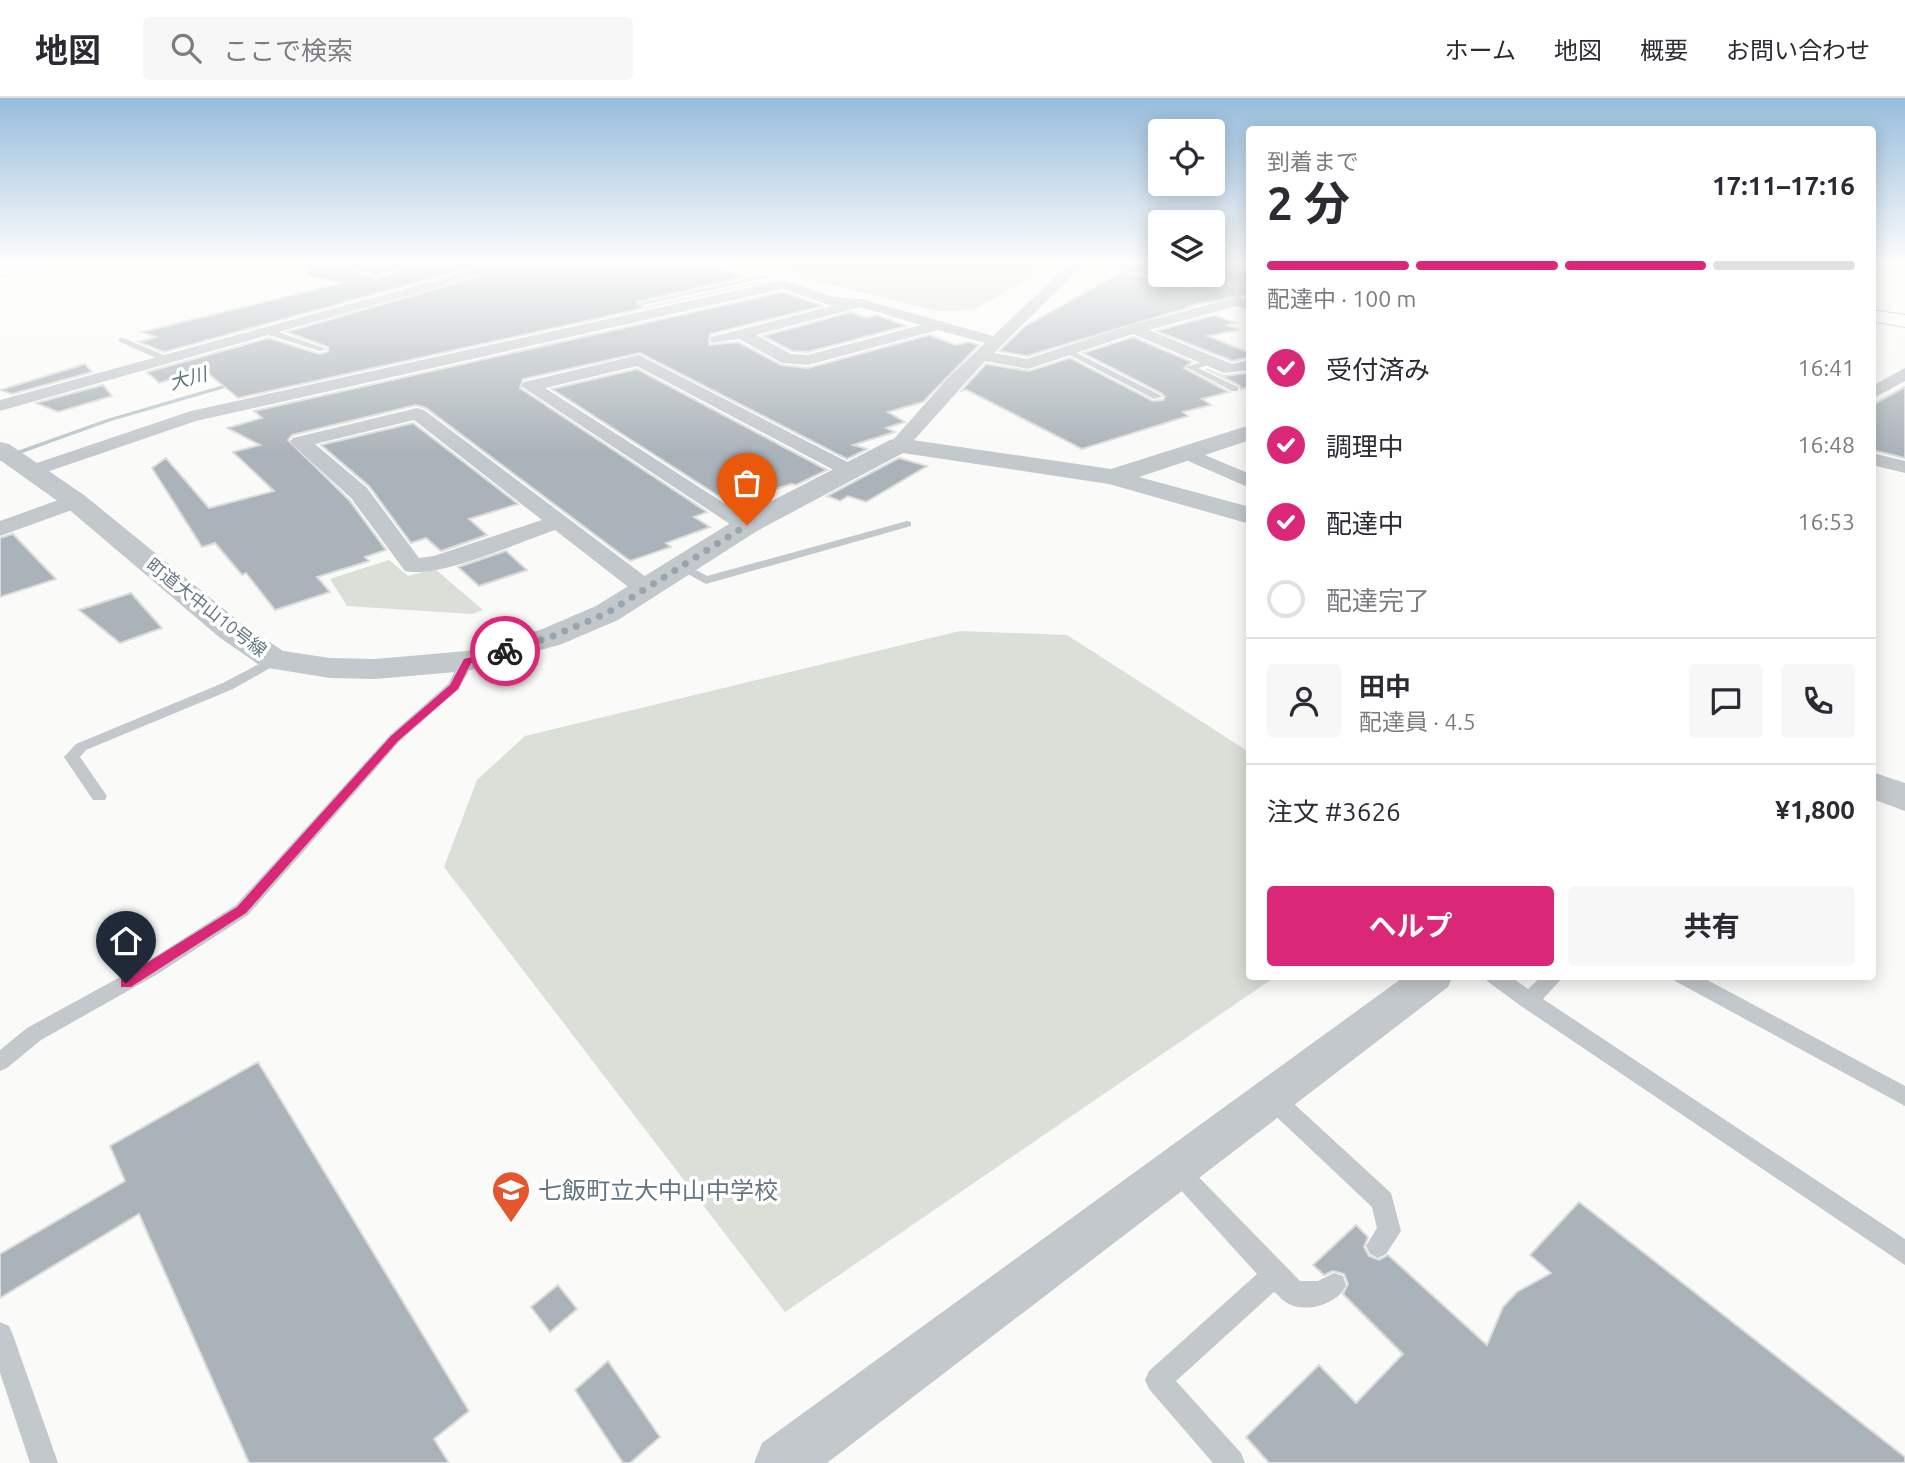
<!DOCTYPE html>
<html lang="ja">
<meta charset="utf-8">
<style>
:root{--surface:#fff;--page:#f7f7f7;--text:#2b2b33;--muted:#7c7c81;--line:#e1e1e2;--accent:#db2777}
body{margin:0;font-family:Ubuntu,"Noto Sans JP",sans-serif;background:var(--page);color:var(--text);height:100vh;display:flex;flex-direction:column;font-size:26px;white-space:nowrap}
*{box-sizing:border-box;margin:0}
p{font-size:23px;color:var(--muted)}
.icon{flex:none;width:38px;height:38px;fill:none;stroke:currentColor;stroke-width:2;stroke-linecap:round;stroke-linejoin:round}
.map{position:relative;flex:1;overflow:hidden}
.panel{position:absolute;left:1246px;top:28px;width:630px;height:854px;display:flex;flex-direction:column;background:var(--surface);border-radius:7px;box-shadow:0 4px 18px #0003}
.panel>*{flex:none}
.buttons{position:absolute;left:1148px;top:21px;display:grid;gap:14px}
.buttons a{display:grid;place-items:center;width:77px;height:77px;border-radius:7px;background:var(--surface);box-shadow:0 4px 18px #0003;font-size:35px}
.pin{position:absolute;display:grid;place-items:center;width:60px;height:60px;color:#fff;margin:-72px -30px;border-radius:50% 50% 50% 0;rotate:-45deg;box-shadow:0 0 7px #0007}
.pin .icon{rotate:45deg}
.courier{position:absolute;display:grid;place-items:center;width:70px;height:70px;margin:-35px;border:5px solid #db2777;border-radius:50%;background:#fff;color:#222;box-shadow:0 2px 9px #0007}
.overview em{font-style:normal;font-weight:700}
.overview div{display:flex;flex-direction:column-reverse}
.overview{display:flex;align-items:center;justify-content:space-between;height:119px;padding:0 21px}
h1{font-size:46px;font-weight:700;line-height:52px}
.bar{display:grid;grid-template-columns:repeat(4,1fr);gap:10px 7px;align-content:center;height:84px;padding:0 21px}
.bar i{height:9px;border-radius:5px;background:var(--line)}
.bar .active{background:var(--accent)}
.bar p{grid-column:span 4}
.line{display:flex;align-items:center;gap:18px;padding:0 21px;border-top:2px solid var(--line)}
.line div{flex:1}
.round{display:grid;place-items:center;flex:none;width:74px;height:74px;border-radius:7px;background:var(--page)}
ol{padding:0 21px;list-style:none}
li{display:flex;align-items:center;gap:21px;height:77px}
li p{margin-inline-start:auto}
li .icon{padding:7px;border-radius:50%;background:var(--accent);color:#fff;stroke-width:4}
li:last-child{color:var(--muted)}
li i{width:38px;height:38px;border:4px solid var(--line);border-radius:50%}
.cta{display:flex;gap:14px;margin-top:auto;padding:14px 21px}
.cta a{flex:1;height:80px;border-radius:7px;background:var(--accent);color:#fff;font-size:28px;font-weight:700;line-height:80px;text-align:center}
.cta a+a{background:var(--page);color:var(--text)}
header{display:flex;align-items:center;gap:42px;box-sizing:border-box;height:98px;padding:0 35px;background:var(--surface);border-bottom:2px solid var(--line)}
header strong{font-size:33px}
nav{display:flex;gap:38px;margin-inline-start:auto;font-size:24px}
.search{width:490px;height:63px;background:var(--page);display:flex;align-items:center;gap:18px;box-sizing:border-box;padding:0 24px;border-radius:7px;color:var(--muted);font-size:26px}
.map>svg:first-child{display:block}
</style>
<header>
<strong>地図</strong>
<div class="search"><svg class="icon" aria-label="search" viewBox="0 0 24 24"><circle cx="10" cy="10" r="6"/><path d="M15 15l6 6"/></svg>ここで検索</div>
<nav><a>ホーム</a><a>地図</a><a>概要</a><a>お問い合わせ</a></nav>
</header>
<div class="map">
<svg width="1905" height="1365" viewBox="0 0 1905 1365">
<rect width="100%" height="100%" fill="#fafaf8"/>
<path fill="#dadfd7" d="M 778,165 L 1020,165 L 1039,169 L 1030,180 L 973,212 L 938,213 L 807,181 Z
M 389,462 L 408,478 L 435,471 L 483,512 L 472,516 L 347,508 L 330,481 Z
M 960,533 L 1067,537 L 1249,654 L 1250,878 L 1275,879 L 785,1214 L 444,769 L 477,682 L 525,638 Z"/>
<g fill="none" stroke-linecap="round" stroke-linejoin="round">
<path fill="#bbc7cb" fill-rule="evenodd" d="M 237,283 L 240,285 L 239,286 L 111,323 L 0,363 L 0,359 L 107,321 Z"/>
</g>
<path fill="#aab3b9" stroke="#dcdcda" stroke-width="2" d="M 308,165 L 329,165 L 376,181 L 424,165 L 488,165 L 164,254 L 139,244 L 156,239 L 142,234 L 342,185 L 307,177 Z
M 524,165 L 703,165 L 745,179 L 637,204 L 644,210 L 762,184 L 238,300 L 204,272 L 159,285 L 147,274 L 269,240 L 319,256 L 328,254 L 328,249 L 287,234 Z
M 1213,165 L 1250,173 L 1250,196 L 1188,208 L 1191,209 L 1027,258 L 999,253 L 1024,229 L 1122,174 L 1190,189 L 1201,183 L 1191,177 L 1213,177 Z
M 783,194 L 823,208 L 710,236 L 709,247 L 738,244 L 781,267 L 808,270 L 929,237 L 956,247 L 968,244 L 979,247 L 923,304 L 888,314 L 905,324 L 886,330 L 895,334 L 853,347 L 867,351 L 847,361 L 640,255 L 523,281 L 520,290 L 707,414 L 694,419 L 710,429 L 666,445 L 671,449 L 630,463 L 426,310 L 416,307 L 292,337 L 288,342 L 349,402 L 386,452 L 365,459 L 369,463 L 317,479 L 330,494 L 275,512 L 246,475 L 242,477 L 215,445 L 202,449 L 152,370 L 166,360 L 209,410 L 274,393 L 233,354 L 260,347 L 227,330 L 262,320 L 254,313 Z
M 851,214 L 867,220 L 877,217 L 906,228 L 808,254 L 792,253 L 763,238 Z
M 1214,217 L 1236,225 L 1227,227 L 1239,232 L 1208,238 L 1250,255 L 1250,259 L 1232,263 L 1157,233 Z
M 1133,239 L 1192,264 L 1184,270 L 1229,294 L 1202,301 L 1211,307 L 1183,314 L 1188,318 L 1082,351 L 967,292 L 961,293 L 986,266 L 1029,273 L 1070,260 L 1153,303 L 1163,302 L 1165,299 L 1161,295 L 1083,255 Z
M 85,266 L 92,274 L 12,296 L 0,292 Z
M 637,271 L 827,372 L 796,387 L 791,386 L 731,406 L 552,291 Z
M 1206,271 L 1224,278 L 1250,275 L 1250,289 L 1241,291 L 1239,287 Z
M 103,287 L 112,298 L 58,314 L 36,305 Z
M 1905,289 L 1905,360 L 1872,352 L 1872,307 Z
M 413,325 L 518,406 L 469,421 L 487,437 L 441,453 L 426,440 L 411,445 L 369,388 L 321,347 Z
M 899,360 L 927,368 L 866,404 L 848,398 L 840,403 L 827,398 Z
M 13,436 L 56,481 L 0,499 L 0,440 Z
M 506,453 L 527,472 L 479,488 L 458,469 Z
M 131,495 L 162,530 L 120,545 L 79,512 Z
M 258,964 L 469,1313 L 434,1341 L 449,1365 L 249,1365 L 139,1116 L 0,1200 L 0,1156 L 125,1083 L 110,1048 Z
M 1579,1104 L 1905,1359 L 1905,1365 L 1269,1365 L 1246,1339 L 1319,1267 L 1356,1305 L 1403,1256 L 1343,1196 L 1348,1186 L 1344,1176 L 1333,1173 L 1324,1177 L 1313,1167 L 1356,1127 L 1368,1139 L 1364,1149 L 1369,1158 L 1379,1162 L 1388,1157 L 1487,1247 L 1503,1209 L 1517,1194 L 1551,1175 L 1530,1157 Z
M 558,1187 L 577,1211 L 550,1234 L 531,1209 Z
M 608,1263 L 660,1339 L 630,1365 L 623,1365 L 575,1292 Z"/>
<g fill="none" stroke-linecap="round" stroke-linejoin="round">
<defs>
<path id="secondary" d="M 14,165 L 47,165 L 45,168 L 0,178 L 0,168 Z"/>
<path id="trunk" d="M 1872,212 L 1905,217 L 1905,229 L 1872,223 Z"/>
</defs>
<use href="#secondary" stroke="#b3babf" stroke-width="2"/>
<use href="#trunk" stroke="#b4b9bd" stroke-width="2"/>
<path fill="#c3c8cc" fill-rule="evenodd" d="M 768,176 L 770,179 L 643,207 L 639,205 Z
M 266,232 L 272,232 L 327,251 L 320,253 L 266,236 Z
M 121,239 L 171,260 L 172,262 L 165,264 L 118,243 Z
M 1069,251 L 1160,297 L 1162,299 L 1154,301 L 1066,255 L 1065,253 Z
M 1210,261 L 1213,262 L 1213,266 L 1198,270 L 1238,289 L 1238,293 L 1232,293 L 1186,269 Z
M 907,423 L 911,424 L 911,428 L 706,486 L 673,468 L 675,465 L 683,465 L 707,478 Z
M 274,558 L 279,559 L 281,562 L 279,565 L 233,591 L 86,652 L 80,659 L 107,698 L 105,702 L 93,702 L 64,659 L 76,646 L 223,585 Z
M 467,559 L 474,563 L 459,591 L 400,643 L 248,817 L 156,877 L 41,942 L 7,970 L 0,973 L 0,952 L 27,930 L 142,867 L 236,807 L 390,637 L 448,586 L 462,560 Z
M 1485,878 L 1510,878 L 1528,891 L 1542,878 L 1564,878 L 1543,901 L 1905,1141 L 1905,1167 L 1521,908 L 1487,883 Z
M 1673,878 L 1700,878 L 1905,988 L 1905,1008 L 1675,883 Z
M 1272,991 L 1280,993 L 1391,1095 L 1401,1133 L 1386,1156 L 1378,1160 L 1370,1156 L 1366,1148 L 1377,1130 L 1372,1109 L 1264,1007 L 1261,1000 L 1264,993 Z
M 1176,1061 L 1184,1064 L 1300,1183 L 1318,1183 L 1334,1175 L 1343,1178 L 1346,1187 C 1339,1206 1305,1216 1287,1205 C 1282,1202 1278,1197 1274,1194 L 1176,1283 L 1241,1355 L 1245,1365 L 1213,1365 L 1149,1291 L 1145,1282 L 1149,1273 L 1257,1176 L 1168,1078 L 1165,1071 L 1168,1064 Z
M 0,1224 L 9,1228 L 13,1237 L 58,1365 L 30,1365 L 0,1275 Z"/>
<path fill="#c3c8cc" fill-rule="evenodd" d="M 331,165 C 347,165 362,170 377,170 C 391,170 406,165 422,165 L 377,178 Z
M 499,165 L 522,165 L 0,313 L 0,302 Z
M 1070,165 L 1085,165 L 994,255 L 1027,261 L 1128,228 L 1238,199 L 1250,202 L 1250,212 L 1237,208 L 1149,232 L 1232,266 L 1250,262 L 1250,272 L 1224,275 L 1133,236 L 1028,271 L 985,263 L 906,351 L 899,353 L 889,347 L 892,343 L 948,280 L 985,245 L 938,232 L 808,267 L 782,265 L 739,241 L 711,245 L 711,239 L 832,208 L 783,191 L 196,323 L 32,379 L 22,373 L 25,369 L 191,313 L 784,182 L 833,199 L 861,201 L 993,238 ZM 860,209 L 921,227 L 808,257 L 791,256 L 756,237 Z
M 1091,165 L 1120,165 L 1160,173 L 1160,177 L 1184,177 L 1198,182 L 1191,186 Z
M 639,257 L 859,370 L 862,374 L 852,380 L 845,378 L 637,268 L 545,290 L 758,427 L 755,432 L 739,432 L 521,288 L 524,284 Z
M 1905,270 L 1905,283 L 1872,301 L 1872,288 Z
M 417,310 L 424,312 L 654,485 L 657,490 L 654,495 L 636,495 L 555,432 C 520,444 438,481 405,473 L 351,400 L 290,344 L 293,340 ZM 414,322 L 542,422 L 434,458 L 419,460 L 367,390 L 315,346 Z
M 1186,349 L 1250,376 L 1250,390 L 1179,359 L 1176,355 Z
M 1872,355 L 1905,363 L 1905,375 L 1872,367 Z
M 75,396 L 83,398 L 86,403 L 83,408 L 0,438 L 0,423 Z
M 1405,878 L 1453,878 L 1448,889 L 827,1365 L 754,1365 L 762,1345 Z"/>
<path fill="#c3c8cc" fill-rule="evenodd" d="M 1250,327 L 1250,342 L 1139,379 L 1250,409 L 1250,426 L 1109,386 L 903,355 L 757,433 L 618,522 L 562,546 L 467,573 L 375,581 L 330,580 L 262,569 L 219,539 L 66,409 L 0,362 L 0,344 L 9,346 L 84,397 L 241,525 L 283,553 L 330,560 L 375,561 L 467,553 L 540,532 L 596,508 L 737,421 L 890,342 L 899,340 L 1111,371 Z
M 1872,674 L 1905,685 L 1905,713 L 1872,701 Z"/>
<use href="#secondary" fill="#fff" fill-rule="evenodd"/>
<use href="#trunk" fill="#fff" fill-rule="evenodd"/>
</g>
<linearGradient id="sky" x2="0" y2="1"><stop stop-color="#96bcdc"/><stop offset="0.46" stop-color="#fdfdfc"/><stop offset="1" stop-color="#fdfdfc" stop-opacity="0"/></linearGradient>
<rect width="1905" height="356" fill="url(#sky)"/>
<path fill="#db2777" d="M 505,550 L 508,555 L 471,565 L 458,591 L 398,643 L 246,815 L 131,889 L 121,889 L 121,881 L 237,809 L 391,638 L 450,587 L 464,561 Z"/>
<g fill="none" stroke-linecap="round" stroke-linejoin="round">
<path stroke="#99a4ac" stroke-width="7" stroke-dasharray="0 12.6" d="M 505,553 L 551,539 L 607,515 L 747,427"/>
</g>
<defs>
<symbol id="school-pin" viewBox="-11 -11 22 30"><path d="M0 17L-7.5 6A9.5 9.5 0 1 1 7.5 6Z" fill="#e4572e" stroke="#fff"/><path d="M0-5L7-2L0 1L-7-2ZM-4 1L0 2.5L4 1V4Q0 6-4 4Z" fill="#fff"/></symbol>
</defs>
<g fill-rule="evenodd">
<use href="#school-pin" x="489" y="1070" width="44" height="60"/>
</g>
<g text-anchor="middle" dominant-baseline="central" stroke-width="7" stroke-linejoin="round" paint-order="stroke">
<g font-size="18" fill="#657683" stroke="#fff">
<text transform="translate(207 509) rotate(38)">町道大中山10号線</text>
</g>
<g font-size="19" font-style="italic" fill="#60757c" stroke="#fff">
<text transform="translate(188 280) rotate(-15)">大川</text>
</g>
<g font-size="24" fill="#657683" stroke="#fff" text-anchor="start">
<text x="538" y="1092">七飯町立大中山中学校</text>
</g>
</g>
</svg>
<div class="buttons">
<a><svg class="icon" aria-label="locate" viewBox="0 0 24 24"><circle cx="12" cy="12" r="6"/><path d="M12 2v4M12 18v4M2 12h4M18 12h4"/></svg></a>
<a><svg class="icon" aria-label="layers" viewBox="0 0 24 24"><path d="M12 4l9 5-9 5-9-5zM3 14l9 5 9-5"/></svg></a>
</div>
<div class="pin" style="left:747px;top:427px;background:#ea580c"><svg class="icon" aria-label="bag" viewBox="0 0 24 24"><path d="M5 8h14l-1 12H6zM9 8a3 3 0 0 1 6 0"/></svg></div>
<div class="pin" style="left:126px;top:885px;background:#1f2937"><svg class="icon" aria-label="home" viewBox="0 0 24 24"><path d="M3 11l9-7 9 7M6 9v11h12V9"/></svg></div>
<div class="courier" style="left:505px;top:553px"><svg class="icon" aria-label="bike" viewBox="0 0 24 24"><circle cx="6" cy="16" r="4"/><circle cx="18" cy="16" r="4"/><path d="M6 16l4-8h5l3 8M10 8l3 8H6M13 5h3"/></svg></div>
<section class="panel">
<div class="overview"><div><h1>2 分</h1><p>到着まで</p></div><em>17:11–17:16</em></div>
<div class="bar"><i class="active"></i><i class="active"></i><i class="active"></i><i></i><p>配達中 · 100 m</p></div>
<ol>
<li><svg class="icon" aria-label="check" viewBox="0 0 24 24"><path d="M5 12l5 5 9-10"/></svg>受付済み<p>16:41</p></li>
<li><svg class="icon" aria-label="check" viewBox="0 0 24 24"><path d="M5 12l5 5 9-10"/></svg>調理中<p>16:48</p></li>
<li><svg class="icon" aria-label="check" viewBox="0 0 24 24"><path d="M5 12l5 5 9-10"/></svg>配達中<p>16:53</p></li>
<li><i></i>配達完了</li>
</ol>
<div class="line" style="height:126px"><a class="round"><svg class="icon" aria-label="person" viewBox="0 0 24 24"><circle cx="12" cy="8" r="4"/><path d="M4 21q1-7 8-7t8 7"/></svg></a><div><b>田中</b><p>配達員 · 4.5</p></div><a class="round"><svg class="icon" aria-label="chat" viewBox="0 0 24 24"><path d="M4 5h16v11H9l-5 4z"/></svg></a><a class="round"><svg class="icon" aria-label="phone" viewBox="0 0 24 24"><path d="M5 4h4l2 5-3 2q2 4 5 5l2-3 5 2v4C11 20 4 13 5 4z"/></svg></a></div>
<div class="line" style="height:91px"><div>注文 #3626</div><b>¥1,800</b></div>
<div class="cta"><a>ヘルプ</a><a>共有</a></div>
</section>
</div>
